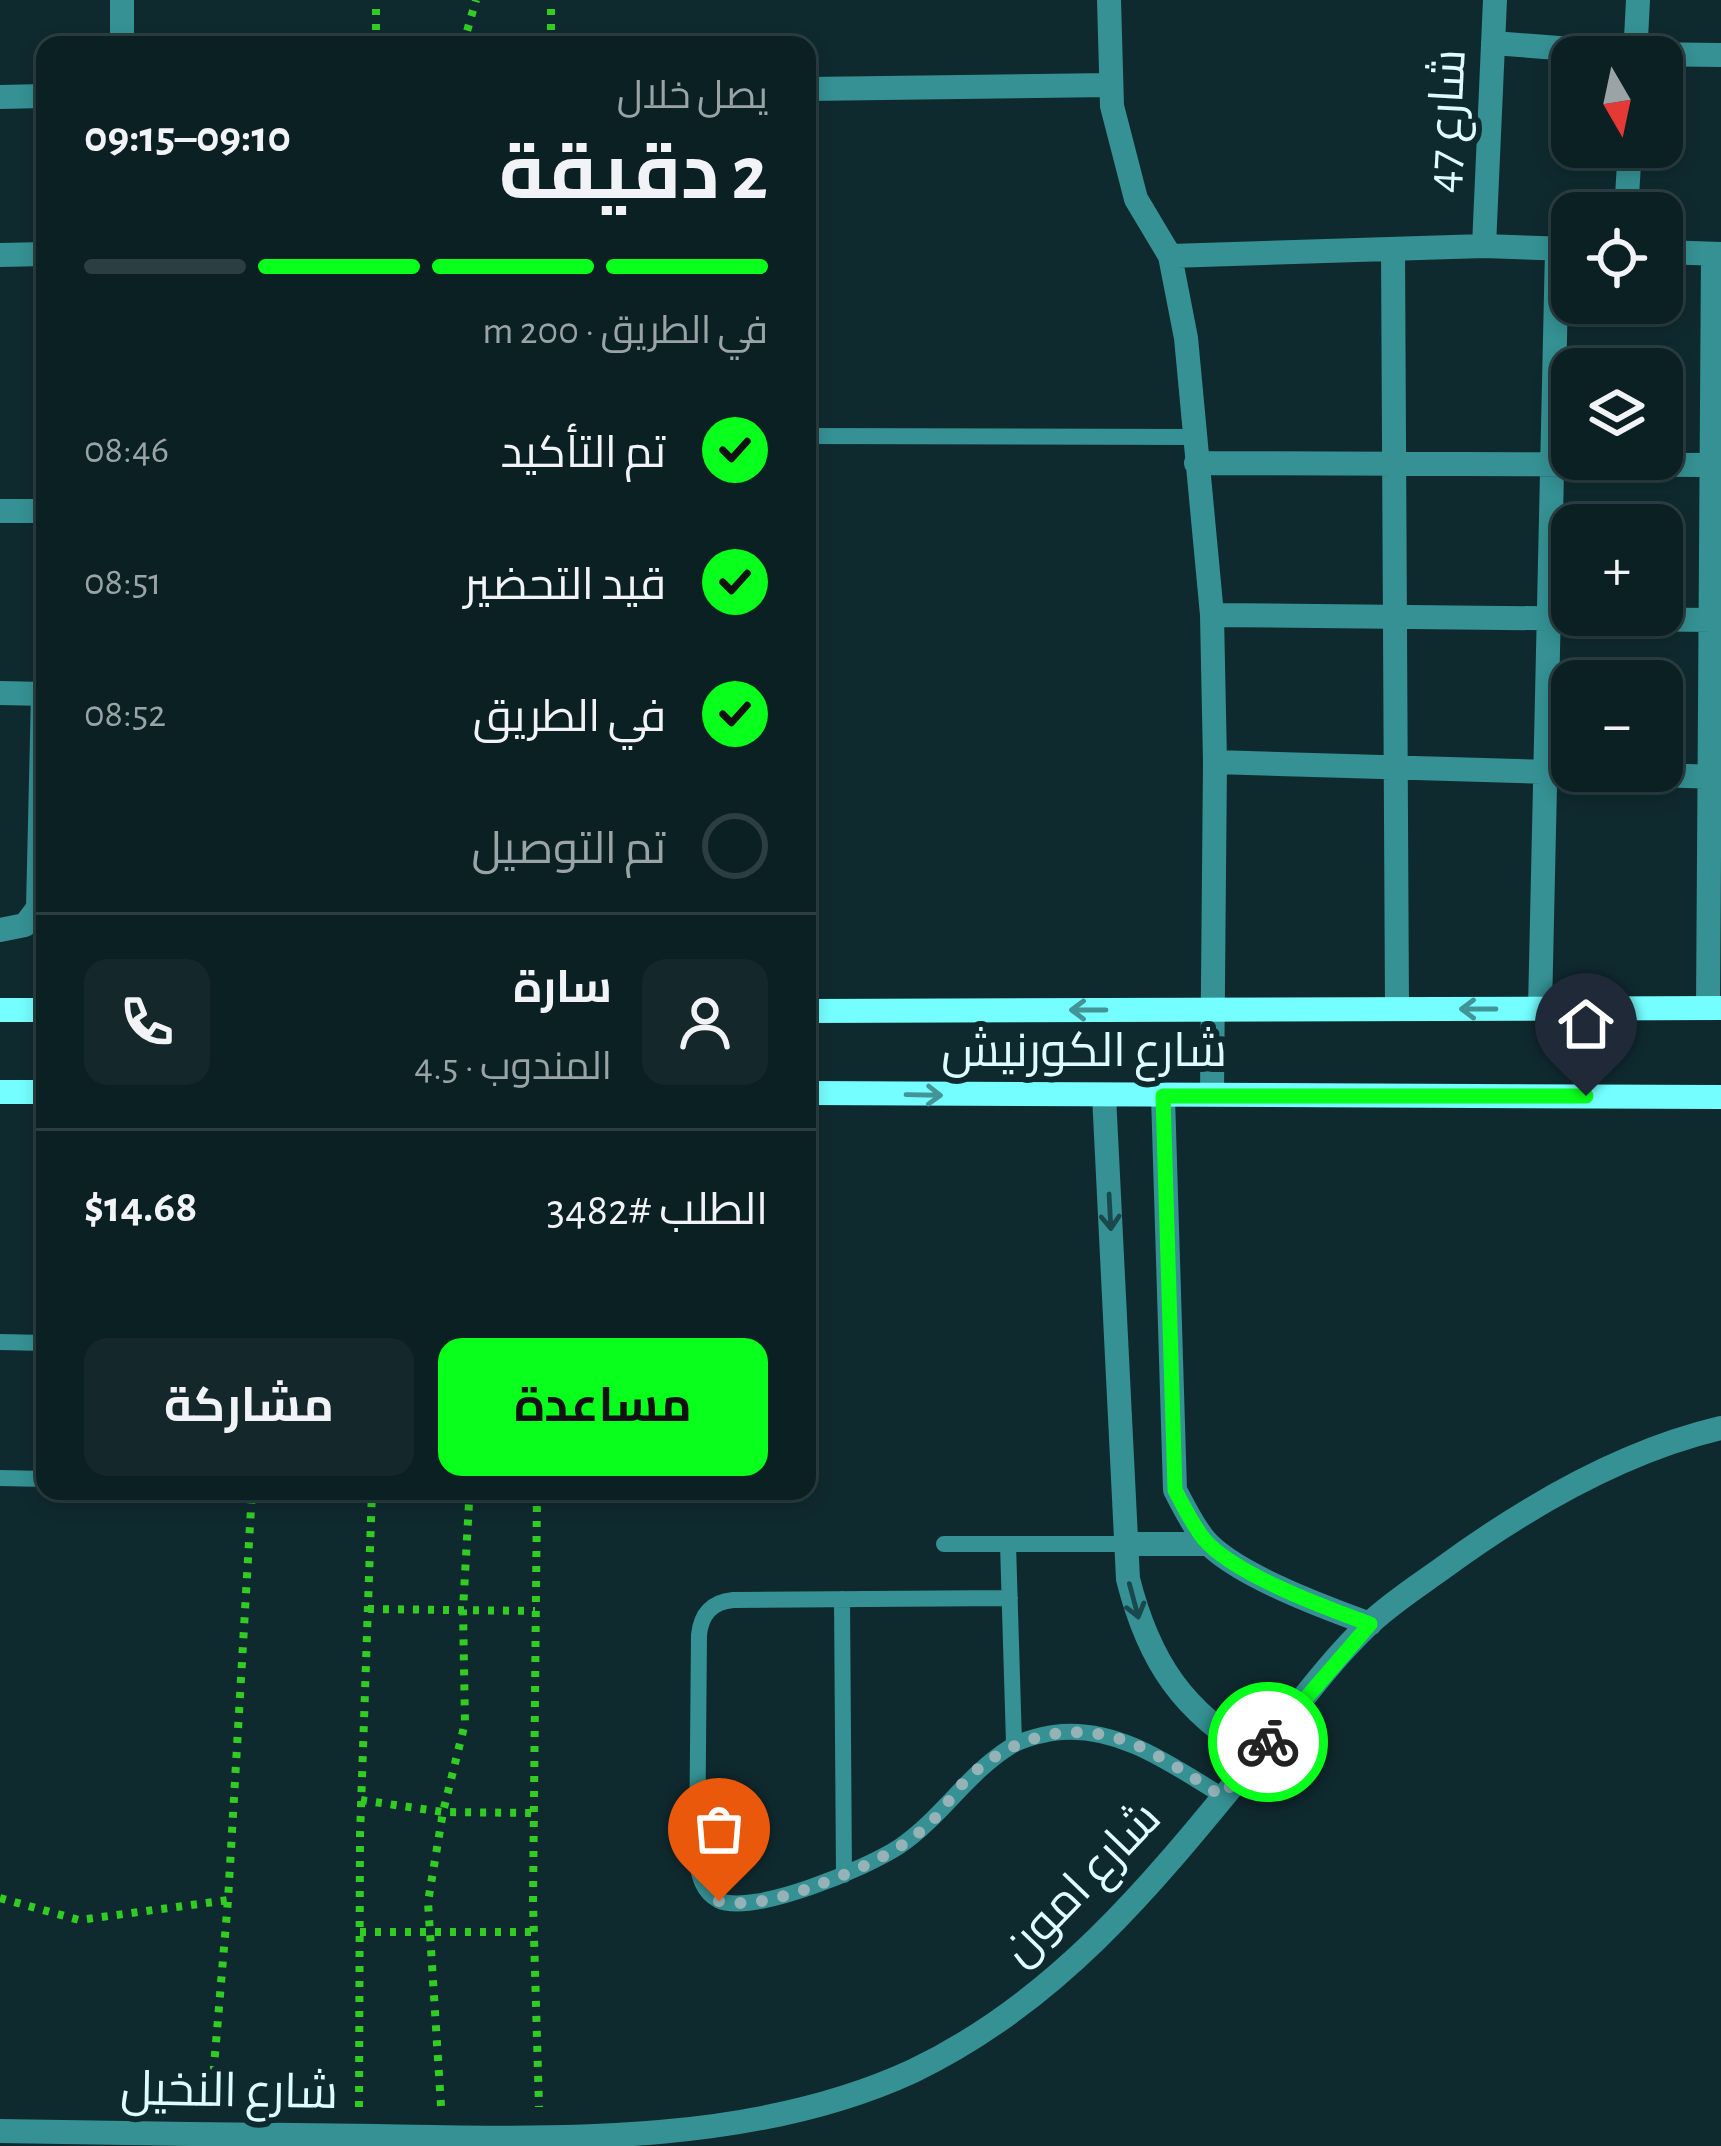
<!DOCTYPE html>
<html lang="ar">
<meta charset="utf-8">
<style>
:root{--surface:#0b2023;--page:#14282b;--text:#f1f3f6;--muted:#9aa3a6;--line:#2b3e41;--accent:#09ff1c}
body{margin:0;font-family:"Alegreya Sans",Cairo,sans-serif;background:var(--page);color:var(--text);direction:rtl;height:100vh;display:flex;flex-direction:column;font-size:45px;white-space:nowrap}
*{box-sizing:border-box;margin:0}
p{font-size:39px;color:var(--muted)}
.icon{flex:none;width:66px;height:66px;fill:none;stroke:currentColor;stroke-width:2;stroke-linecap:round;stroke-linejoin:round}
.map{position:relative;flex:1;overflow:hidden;direction:ltr}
.drawer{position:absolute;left:36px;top:36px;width:780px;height:1464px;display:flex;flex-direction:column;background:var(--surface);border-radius:24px;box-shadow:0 6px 18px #0003,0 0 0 3px var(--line);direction:rtl}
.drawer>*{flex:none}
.needle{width:78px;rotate:171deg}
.tools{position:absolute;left:1551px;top:36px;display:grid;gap:24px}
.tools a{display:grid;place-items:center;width:132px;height:132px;border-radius:24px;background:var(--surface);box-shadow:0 6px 18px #0003,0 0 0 3px var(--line);font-size:60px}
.pin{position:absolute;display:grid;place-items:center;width:102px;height:102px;color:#fff;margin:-123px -51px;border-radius:50% 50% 50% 0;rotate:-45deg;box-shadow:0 0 12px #0007}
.pin .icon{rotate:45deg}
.courier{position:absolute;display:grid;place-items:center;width:120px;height:120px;margin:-60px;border:9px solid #09ff1c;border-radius:50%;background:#fff;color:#222;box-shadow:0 3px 15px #0007}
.headline em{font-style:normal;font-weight:700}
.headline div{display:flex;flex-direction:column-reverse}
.headline{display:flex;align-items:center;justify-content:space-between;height:204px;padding:0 48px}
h1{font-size:78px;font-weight:700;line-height:90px}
.bar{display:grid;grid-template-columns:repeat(4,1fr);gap:18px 12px;align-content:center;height:144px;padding:0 48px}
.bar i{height:15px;border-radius:9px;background:var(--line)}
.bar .on{background:var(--accent)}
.bar p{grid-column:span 4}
.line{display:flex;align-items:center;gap:30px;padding:0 48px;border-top:3px solid var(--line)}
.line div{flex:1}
.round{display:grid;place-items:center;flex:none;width:126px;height:126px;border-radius:24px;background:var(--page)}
ol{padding:0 48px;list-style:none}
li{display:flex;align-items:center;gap:36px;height:132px}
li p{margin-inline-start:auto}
li .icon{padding:12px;border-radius:50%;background:var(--accent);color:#111;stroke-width:4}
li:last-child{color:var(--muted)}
li i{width:66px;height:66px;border:6px solid var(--line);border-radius:50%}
.primary-button{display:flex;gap:24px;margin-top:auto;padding:24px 48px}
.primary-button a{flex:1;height:138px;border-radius:24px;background:var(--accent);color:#111;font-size:48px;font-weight:700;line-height:138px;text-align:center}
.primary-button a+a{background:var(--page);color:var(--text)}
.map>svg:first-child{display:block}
</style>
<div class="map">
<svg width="1721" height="2146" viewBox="0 0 1721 2146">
<rect width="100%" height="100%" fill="#0f2a2f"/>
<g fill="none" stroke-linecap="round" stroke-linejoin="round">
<path stroke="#31cd23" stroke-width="8" stroke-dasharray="6 9" stroke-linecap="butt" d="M 376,45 L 376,0
M 463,45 L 476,0
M 551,45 L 551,0
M 537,1491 L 533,1903 L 539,2107
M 368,1609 L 535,1611
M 361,1800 L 443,1812 L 534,1813
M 0,1898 L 79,1920 L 228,1900
M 360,1932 L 534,1932
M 211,2102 L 228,1900 L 252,1491
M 441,2106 L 428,1902 L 443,1812 L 465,1723 L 463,1610 L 469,1503 L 466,1491
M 359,2107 L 360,1835 L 372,1491"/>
<path stroke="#359193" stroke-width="16" d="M 807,436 L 1194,437
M 0,1342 L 45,1343
M 0,1478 L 45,1479
M 944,1544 L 1127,1544
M 1008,1544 L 1014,1743
M 1010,1598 L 733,1600 C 712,1602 701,1614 699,1635 L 697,1861 C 699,1877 703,1892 718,1900 C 752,1917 869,1867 900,1846 C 942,1817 967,1774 1010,1747 C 1022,1739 1047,1733 1062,1732 C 1123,1728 1174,1767 1223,1796
M 842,1599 L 844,1875"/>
<path stroke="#359193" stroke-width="24" d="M 122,0 L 122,45
M 1109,0 L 1112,106 L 1136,199 L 1170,256 L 1186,338 L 1212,615 L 1215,762 L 1212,1094
M 1493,43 L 1636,54 L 1721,55
M 1635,57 L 1638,0
M 807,89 L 1111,85
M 0,97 L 45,96
M 1626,213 L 1630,147
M 1484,246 L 1495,0
M 1393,249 L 1397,1009
M 1662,252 L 1721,254
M 0,255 L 45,254
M 1170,256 L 1484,246 L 1570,249
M 1196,463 L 1710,465
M 0,511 L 45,511
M 1212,615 L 1712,620
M 0,693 L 45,694
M 1215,762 L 1721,777
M 0,930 L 25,925 L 38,908 L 43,694
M 1708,1008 L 1713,254
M 1540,1009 L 1557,249
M 1104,1095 L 1128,1579 C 1149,1662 1183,1712 1257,1755
M 1163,1096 L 1175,1490 C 1184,1507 1192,1524 1204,1539 C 1233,1574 1326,1608 1370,1624
M 1127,1544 L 1207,1544
M 0,2131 C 126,2133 251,2135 377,2136 C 553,2139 751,2146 913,2071 C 1065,1998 1161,1873 1266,1745 C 1299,1704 1331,1660 1369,1624 C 1390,1604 1416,1587 1440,1570 C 1523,1509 1619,1452 1721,1428"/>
<path stroke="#74feff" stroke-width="24" d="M 0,1010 L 45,1010
M 807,1011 L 1721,1008
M 0,1092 L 45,1092
M 807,1093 L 1721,1097"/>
</g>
<defs><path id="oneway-shaft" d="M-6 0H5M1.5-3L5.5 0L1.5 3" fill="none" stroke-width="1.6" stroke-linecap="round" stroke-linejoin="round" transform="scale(3)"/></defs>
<g stroke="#429497">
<use href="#oneway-shaft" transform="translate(1478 1009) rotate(-180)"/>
<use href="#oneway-shaft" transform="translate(1088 1010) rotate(180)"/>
<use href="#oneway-shaft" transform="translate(924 1095) rotate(1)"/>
</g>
<g stroke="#1a494d">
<use href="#oneway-shaft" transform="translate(1110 1212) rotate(87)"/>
<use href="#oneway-shaft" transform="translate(1134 1601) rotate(75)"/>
</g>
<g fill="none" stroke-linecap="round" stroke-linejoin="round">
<path stroke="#95b2b6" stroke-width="12" stroke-dasharray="0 21.6" d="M 719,1901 C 750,1908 788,1896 818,1885 C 857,1870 900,1852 930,1823 C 944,1810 953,1793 966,1780 C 1004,1742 1056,1724 1109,1736 C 1149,1745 1188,1775 1222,1796 L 1268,1742"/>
<path stroke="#09ff1c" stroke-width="15" d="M 1268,1742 L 1370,1624 C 1326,1608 1233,1574 1204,1539 C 1192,1524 1184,1507 1175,1490 L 1163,1096 L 1586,1096"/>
</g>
<g text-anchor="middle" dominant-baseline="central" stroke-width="12" stroke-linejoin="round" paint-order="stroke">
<g font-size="48" fill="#ddfcff" stroke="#0f2a2f">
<text transform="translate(1447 121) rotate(-87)">شارع 47</text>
<text x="1084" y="1052">شارع الكورنيش</text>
<text transform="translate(1082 1884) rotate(-46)">شارع امون</text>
<text transform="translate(229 2092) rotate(1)">شارع النخيل</text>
</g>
</g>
</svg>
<div class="tools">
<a><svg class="needle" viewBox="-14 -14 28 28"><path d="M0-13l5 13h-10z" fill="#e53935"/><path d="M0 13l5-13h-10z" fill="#9aa3a6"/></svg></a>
<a><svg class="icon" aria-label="locate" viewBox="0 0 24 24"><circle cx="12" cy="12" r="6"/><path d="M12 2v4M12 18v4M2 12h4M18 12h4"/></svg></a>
<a><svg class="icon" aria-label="layers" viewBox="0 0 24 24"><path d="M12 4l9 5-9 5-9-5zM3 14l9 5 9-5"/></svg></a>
<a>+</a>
<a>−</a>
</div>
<div class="pin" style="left:719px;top:1901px;background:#ea580c"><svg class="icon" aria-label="bag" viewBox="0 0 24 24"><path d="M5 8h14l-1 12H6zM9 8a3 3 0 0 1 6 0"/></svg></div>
<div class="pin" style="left:1586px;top:1096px;background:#1f2937"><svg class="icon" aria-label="home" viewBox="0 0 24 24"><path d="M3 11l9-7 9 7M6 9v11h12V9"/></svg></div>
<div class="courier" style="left:1268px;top:1742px"><svg class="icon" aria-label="bike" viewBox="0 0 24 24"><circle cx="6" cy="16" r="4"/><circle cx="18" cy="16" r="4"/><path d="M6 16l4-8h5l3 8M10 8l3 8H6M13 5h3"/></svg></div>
<section class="drawer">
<div class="headline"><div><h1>2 دقيقة</h1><p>يصل خلال</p></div><em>09:10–09:15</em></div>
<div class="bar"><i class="on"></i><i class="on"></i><i class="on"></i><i></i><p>في الطريق · 200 m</p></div>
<ol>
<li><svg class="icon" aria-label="check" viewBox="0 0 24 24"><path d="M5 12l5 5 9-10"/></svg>تم التأكيد<p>08:46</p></li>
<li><svg class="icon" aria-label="check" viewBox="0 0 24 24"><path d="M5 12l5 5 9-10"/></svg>قيد التحضير<p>08:51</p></li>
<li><svg class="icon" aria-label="check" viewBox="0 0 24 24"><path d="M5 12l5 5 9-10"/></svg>في الطريق<p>08:52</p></li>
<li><i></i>تم التوصيل</li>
</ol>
<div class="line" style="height:216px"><a class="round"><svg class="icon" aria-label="person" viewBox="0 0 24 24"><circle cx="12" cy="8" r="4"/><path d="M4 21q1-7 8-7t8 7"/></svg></a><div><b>سارة</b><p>المندوب · 4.5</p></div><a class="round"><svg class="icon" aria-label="phone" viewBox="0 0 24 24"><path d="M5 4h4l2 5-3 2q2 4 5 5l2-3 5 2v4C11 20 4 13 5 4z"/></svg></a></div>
<div class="line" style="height:156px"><div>الطلب #3482</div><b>$14.68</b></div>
<div class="primary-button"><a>مساعدة</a><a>مشاركة</a></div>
</section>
</div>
